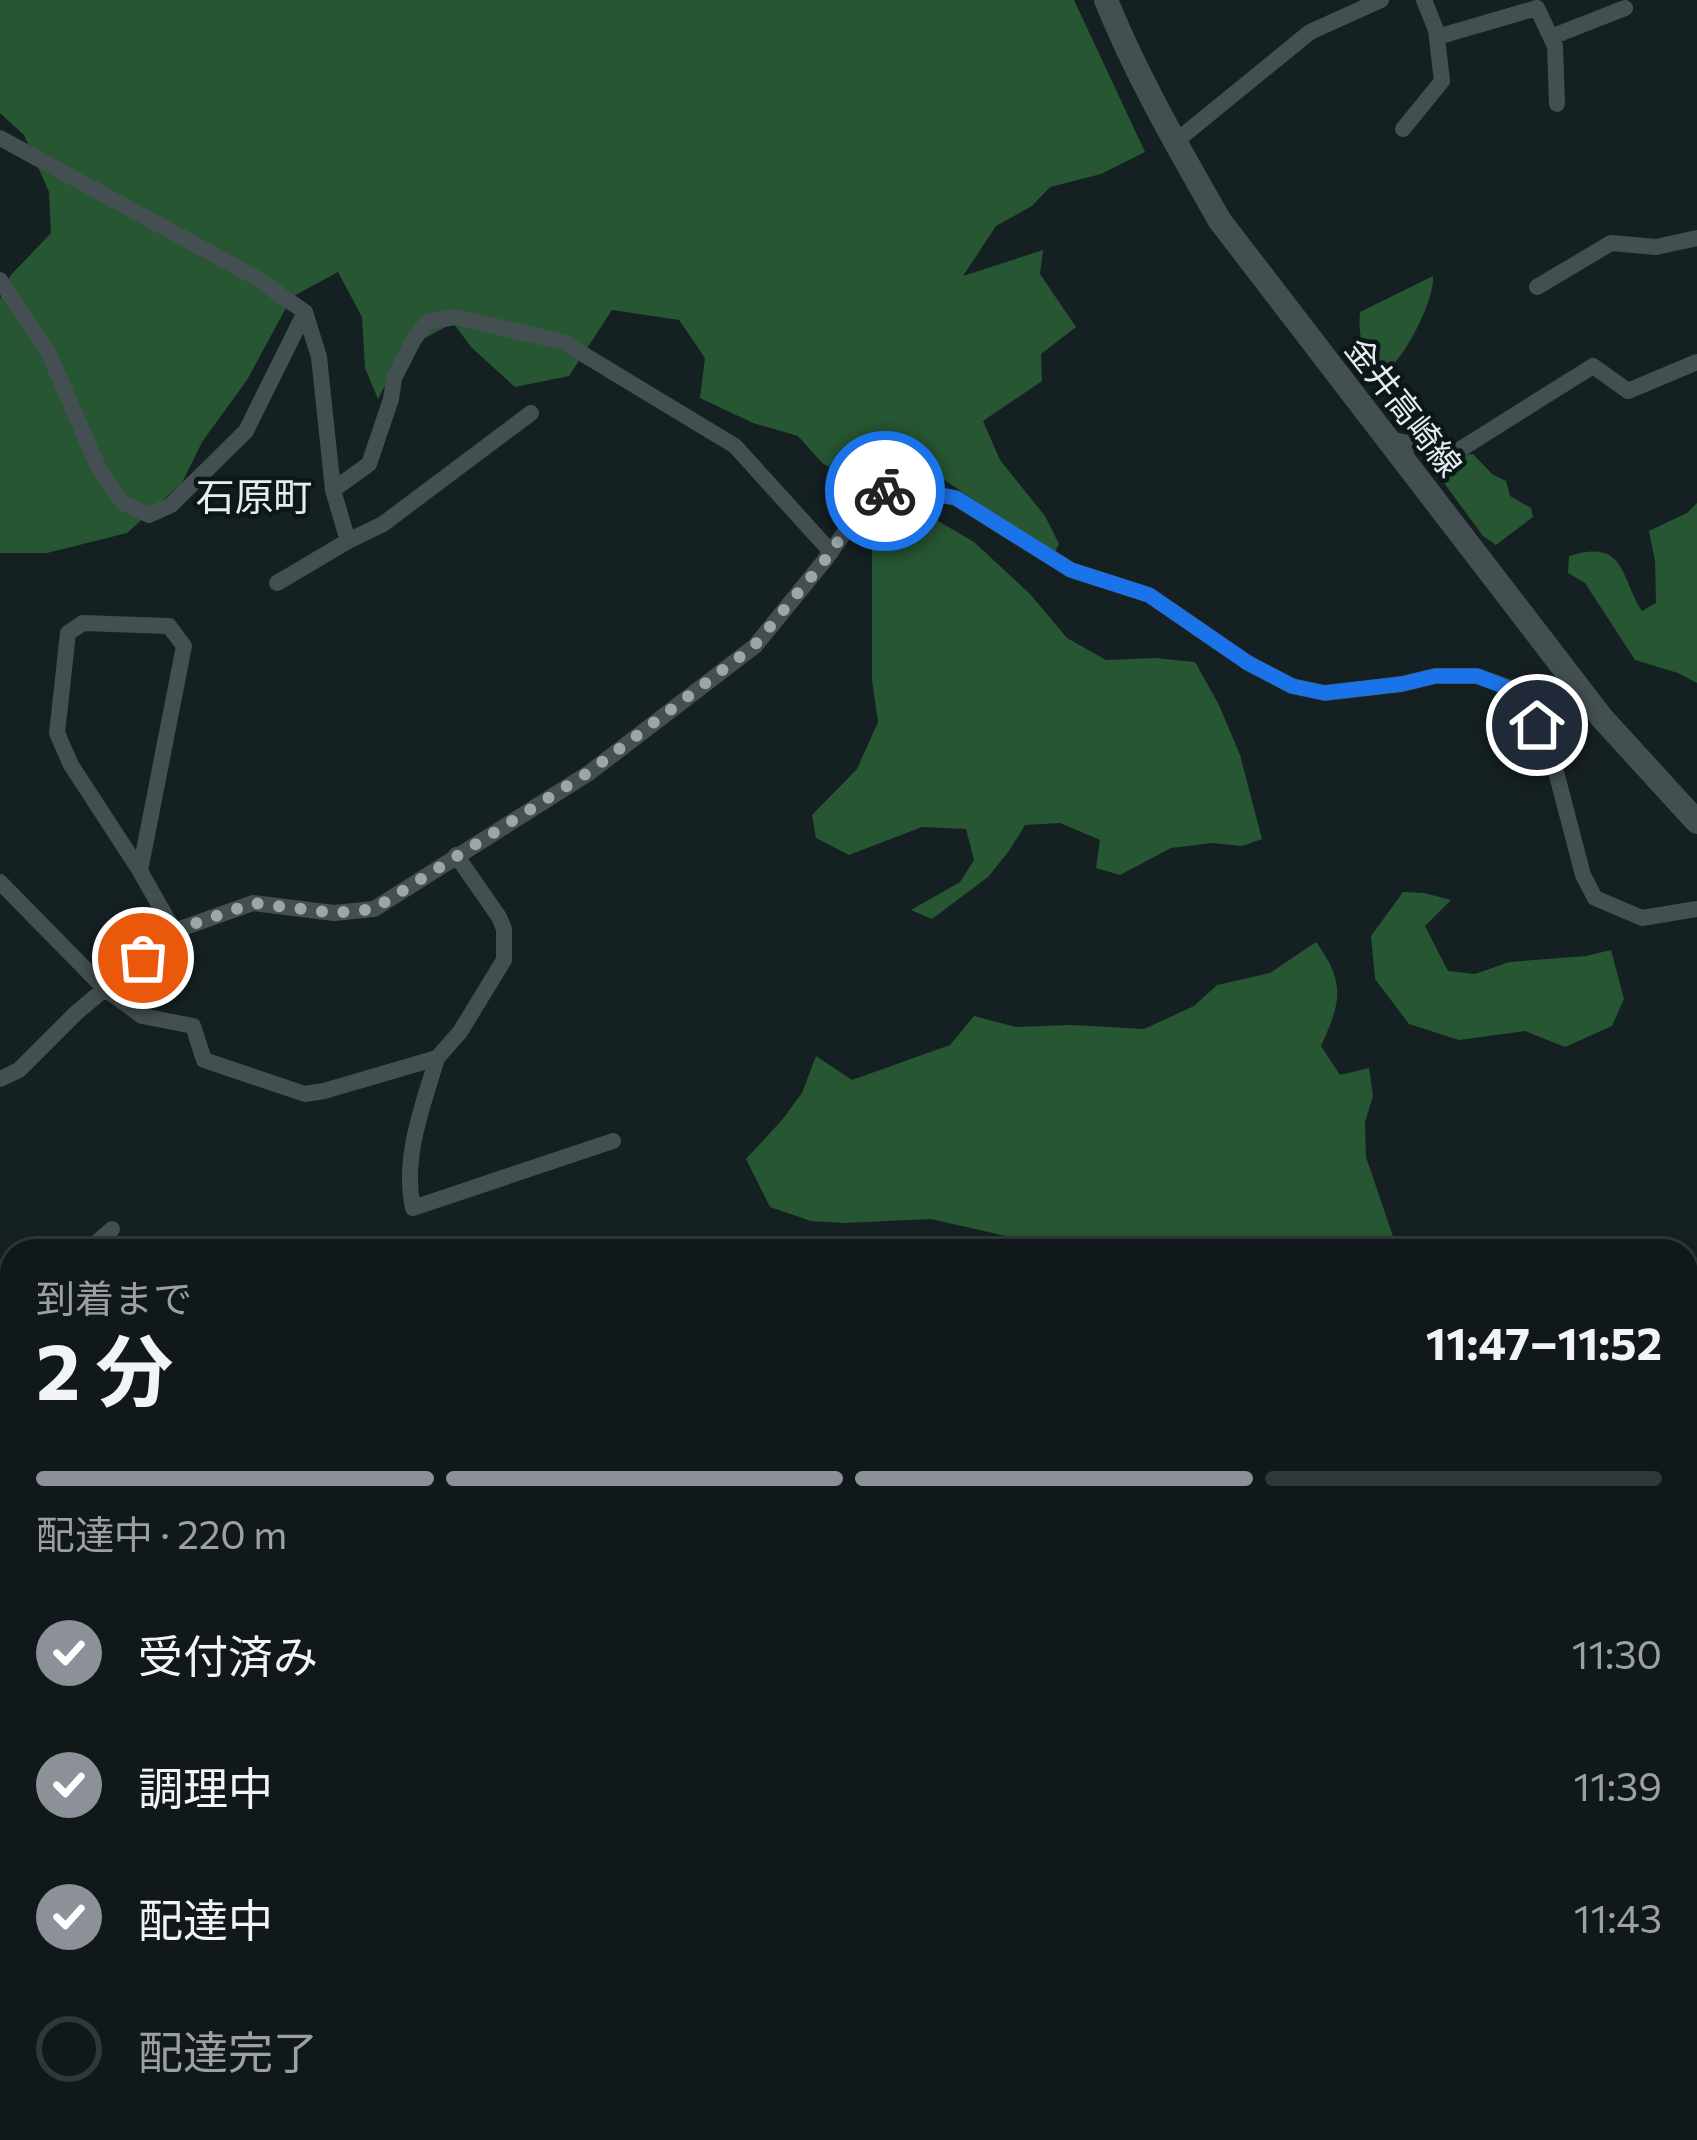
<!DOCTYPE html>
<html lang="ja">
<meta charset="utf-8">
<style>
:root{--surface:#10181a;--page:#192123;--text:#f1f3f6;--muted:#9ca0a2;--line:#303739;--accent:#8c9099}
body{margin:0;font-family:Commissioner,"Noto Sans JP",sans-serif;background:var(--page);color:var(--text);height:100vh;display:flex;flex-direction:column;font-size:45px;white-space:nowrap}
*{box-sizing:border-box;margin:0}
p{font-size:39px;color:var(--muted)}
.icon{flex:none;width:66px;height:66px;fill:none;stroke:currentColor;stroke-width:2;stroke-linecap:round;stroke-linejoin:round}
.map{position:relative;flex:1;overflow:hidden}
.details{position:absolute;left:0px;top:1239px;width:1698px;height:903px;display:flex;flex-direction:column;background:var(--surface);border-radius:36px 36px 0 0;box-shadow:0 3px 9px #0004,0 0 0 3px var(--line)}
.details>*{flex:none}
.pin{position:absolute;display:grid;place-items:center;width:102px;height:102px;color:#fff;margin:-51px;border:6px solid #fff;border-radius:50%;box-shadow:0 3px 12px #0007}
.courier{position:absolute;display:grid;place-items:center;width:120px;height:120px;margin:-60px;border:9px solid #1a73e8;border-radius:50%;background:#fff;color:#222;box-shadow:0 3px 15px #0007}
.overview em{font-style:normal;font-weight:700}
.overview div{display:flex;flex-direction:column-reverse}
.overview{display:flex;align-items:center;justify-content:space-between;height:204px;padding:0 36px}
h1{font-size:78px;font-weight:700;line-height:90px}
.bar{display:grid;grid-template-columns:repeat(4,1fr);gap:18px 12px;align-content:center;height:144px;padding:0 36px}
.bar i{height:15px;border-radius:9px;background:var(--line)}
.bar .current{background:var(--accent)}
.bar p{grid-column:span 4}
ol{padding:0 36px;list-style:none}
li{display:flex;align-items:center;gap:36px;height:132px}
li p{margin-inline-start:auto}
li .icon{padding:12px;border-radius:50%;background:var(--accent);color:#fff;stroke-width:4}
li:last-child{color:var(--muted)}
li i{width:66px;height:66px;border:6px solid var(--line);border-radius:50%}
.map>svg:first-child{display:block}
</style>
<div class="map">
<svg width="1697" height="2140" viewBox="0 0 1697 2140">
<rect width="100%" height="100%" fill="#152022"/>
<path fill="#275632" d="M 0,0 L 1074,0 L 1145,152 L 1101,174 L 1050,187 L 1032,206 L 996,226 L 963,276 L 1043,250 L 1040,274 L 1076,327 L 1041,354 L 1042,381 L 983,421 L 1000,460 L 1045,516 L 1059,544 L 1054,554 L 937,475 L 901,475 L 879,489 L 823,464 L 798,436 L 753,423 L 700,398 L 705,358 L 679,320 L 612,310 L 569,376 L 515,387 L 472,348 L 453,323 L 403,350 L 378,399 L 365,368 L 362,317 L 338,272 L 292,297 L 247,380 L 202,442 L 182,483 L 127,533 L 47,553 L 0,553 L 0,299 L 10,276 L 51,233 L 49,192 L 24,135 L 0,113 Z
M 1433,276 C 1435,296 1411,345 1396,361 C 1393,365 1383,369 1378,372 C 1362,358 1358,333 1360,312 Z
M 1417,446 L 1456,455 L 1473,454 L 1492,474 L 1506,481 L 1510,496 L 1531,508 L 1533,517 L 1496,545 L 1483,536 Z
M 1697,503 L 1697,683 L 1678,673 L 1635,660 L 1585,583 L 1568,573 L 1569,556 C 1626,538 1620,577 1642,611 L 1656,603 L 1655,561 L 1649,531 L 1687,513 Z
M 933,518 L 974,542 L 1030,594 L 1067,638 L 1106,660 L 1155,658 L 1195,662 L 1219,705 L 1240,755 L 1262,839 L 1242,846 L 1212,843 L 1171,848 L 1120,875 L 1096,868 L 1100,840 L 1060,823 L 1025,825 L 1009,851 L 988,877 L 932,919 L 911,910 L 960,882 L 974,860 L 966,829 L 922,827 L 849,855 L 816,838 L 812,815 L 857,769 L 878,722 L 872,680 L 872,541 L 895,519 Z
M 1403,892 L 1424,893 L 1451,900 L 1425,926 L 1448,971 L 1475,974 L 1509,962 L 1586,956 L 1611,950 L 1624,999 L 1612,1026 L 1565,1047 L 1525,1031 L 1459,1040 L 1409,1024 L 1375,979 L 1371,936 Z
M 1316,942 C 1346,983 1341,1002 1321,1046 L 1340,1075 L 1369,1068 L 1373,1096 L 1365,1122 L 1366,1157 L 1398,1251 L 1054,1251 L 1049,1247 L 1028,1241 L 931,1219 L 844,1223 L 811,1221 L 770,1207 L 746,1159 L 782,1120 L 802,1093 L 816,1056 L 852,1080 L 950,1045 L 974,1016 L 1016,1027 L 1071,1025 L 1144,1029 L 1194,1006 L 1217,985 L 1270,973 Z
M 749,2130 L 1179,2130 L 1180,2140 L 754,2140 Z"/>
<g fill="none" stroke-linecap="round" stroke-linejoin="round">
<path stroke="#516291" stroke-width="6" d="M 0,1418 L 12,1427
M 630,2130 L 643,2140"/>
<path stroke="#434f51" stroke-width="16" d="M 1437,37 L 1537,8 L 1555,46 L 1557,104
M 1551,37 L 1625,8
M 1403,129 L 1442,81 L 1436,30 L 1424,0
M 0,138 L 253,276 L 305,312 L 319,357 L 333,490 L 369,464 L 391,399 L 394,378 L 414,339 L 427,322 L 455,317 L 563,342 L 735,446 L 831,552
M 1175,142 L 1310,32 L 1381,0
M 0,280 L 49,354 L 99,469 L 123,503 L 149,515 L 171,505 L 246,431 L 305,312
M 1537,287 L 1611,243 L 1656,247 L 1697,238
M 1388,439 L 1456,452 L 1593,366 L 1628,391 L 1697,362
M 333,490 L 348,541 L 383,524 L 531,413
M 277,583 L 348,541
M 140,871 L 184,646 L 169,626 L 83,623 L 68,633 L 57,733 L 71,765 L 140,871 L 174,931
M 0,882 L 105,989 L 142,1016 L 193,1026 L 204,1060 L 305,1094 L 324,1091 L 437,1058 L 460,1032 L 504,960 L 504,929 L 499,917 L 456,855
M 437,1058 C 423,1106 402,1157 413,1208 L 613,1141
M 0,1079 L 19,1070 L 76,1013 L 174,931 L 253,903 L 334,913 L 374,909 L 589,773 L 755,646 L 825,560 L 866,502 L 893,486 L 956,498 L 1071,570 L 1149,595 L 1248,663 L 1292,686 L 1325,693 L 1402,684 L 1435,676 L 1477,676 L 1516,690 L 1537,725 L 1555,768 L 1583,875 L 1595,898 L 1642,918 L 1697,909
M 87,1251 L 112,1229
M 0,1342 L 12,1336
M 0,1868 L 12,1874
M 1686,1998 L 1697,1995
M 1686,2050 L 1697,2067
M 0,2075 L 12,2077
M 177,2130 L 183,2140
M 287,2130 L 291,2140
M 1506,2130 L 1514,2140
M 1609,2130 L 1616,2140"/>
<path stroke="#434f51" stroke-width="21" d="M 0,1448 L 12,1461
M 548,2130 L 556,2140"/>
<path stroke="#434f51" stroke-width="24" d="M 1106,0 C 1137,77 1179,149 1220,221 L 1602,718 L 1697,822"/>
</g>
<g fill="none" stroke-linecap="round" stroke-linejoin="round">
<path stroke="#9da5a7" stroke-width="12" stroke-dasharray="0 21.6" d="M 143,958 L 174,931 L 253,903 L 334,913 L 374,909 L 589,772 L 754,646 L 825,560 L 866,502 L 885,491"/>
<path stroke="#1a73e8" stroke-width="15" d="M 885,491 L 893,486 L 956,498 L 1071,570 L 1149,595 L 1248,663 L 1292,686 L 1324,693 L 1402,684 L 1435,676 L 1477,676 L 1516,691 L 1537,725"/>
</g>
<g text-anchor="middle" dominant-baseline="central" stroke-width="9" stroke-linejoin="round" paint-order="stroke">
<g font-size="33" fill="#e6edee" stroke="#0c1719">
<text transform="translate(1405 406) rotate(52)">金井高崎線</text>
</g>
<g font-size="39" fill="#e6edee" stroke="#0c1719">
<text x="254" y="495">石原町</text>
</g>
</g>
</svg>
<div class="pin" style="left:143px;top:958px;background:#ea580c"><svg class="icon" aria-label="bag" viewBox="0 0 24 24"><path d="M5 8h14l-1 12H6zM9 8a3 3 0 0 1 6 0"/></svg></div>
<div class="pin" style="left:1537px;top:725px;background:#1f2937"><svg class="icon" aria-label="home" viewBox="0 0 24 24"><path d="M3 11l9-7 9 7M6 9v11h12V9"/></svg></div>
<div class="courier" style="left:885px;top:491px"><svg class="icon" aria-label="bike" viewBox="0 0 24 24"><circle cx="6" cy="16" r="4"/><circle cx="18" cy="16" r="4"/><path d="M6 16l4-8h5l3 8M10 8l3 8H6M13 5h3"/></svg></div>
<section class="details">
<div class="overview"><div><h1>2 分</h1><p>到着まで</p></div><em>11:47–11:52</em></div>
<div class="bar"><i class="current"></i><i class="current"></i><i class="current"></i><i></i><p>配達中 · 220 m</p></div>
<ol>
<li><svg class="icon" aria-label="check" viewBox="0 0 24 24"><path d="M5 12l5 5 9-10"/></svg>受付済み<p>11:30</p></li>
<li><svg class="icon" aria-label="check" viewBox="0 0 24 24"><path d="M5 12l5 5 9-10"/></svg>調理中<p>11:39</p></li>
<li><svg class="icon" aria-label="check" viewBox="0 0 24 24"><path d="M5 12l5 5 9-10"/></svg>配達中<p>11:43</p></li>
<li><i></i>配達完了</li>
</ol>
</section>
</div>
